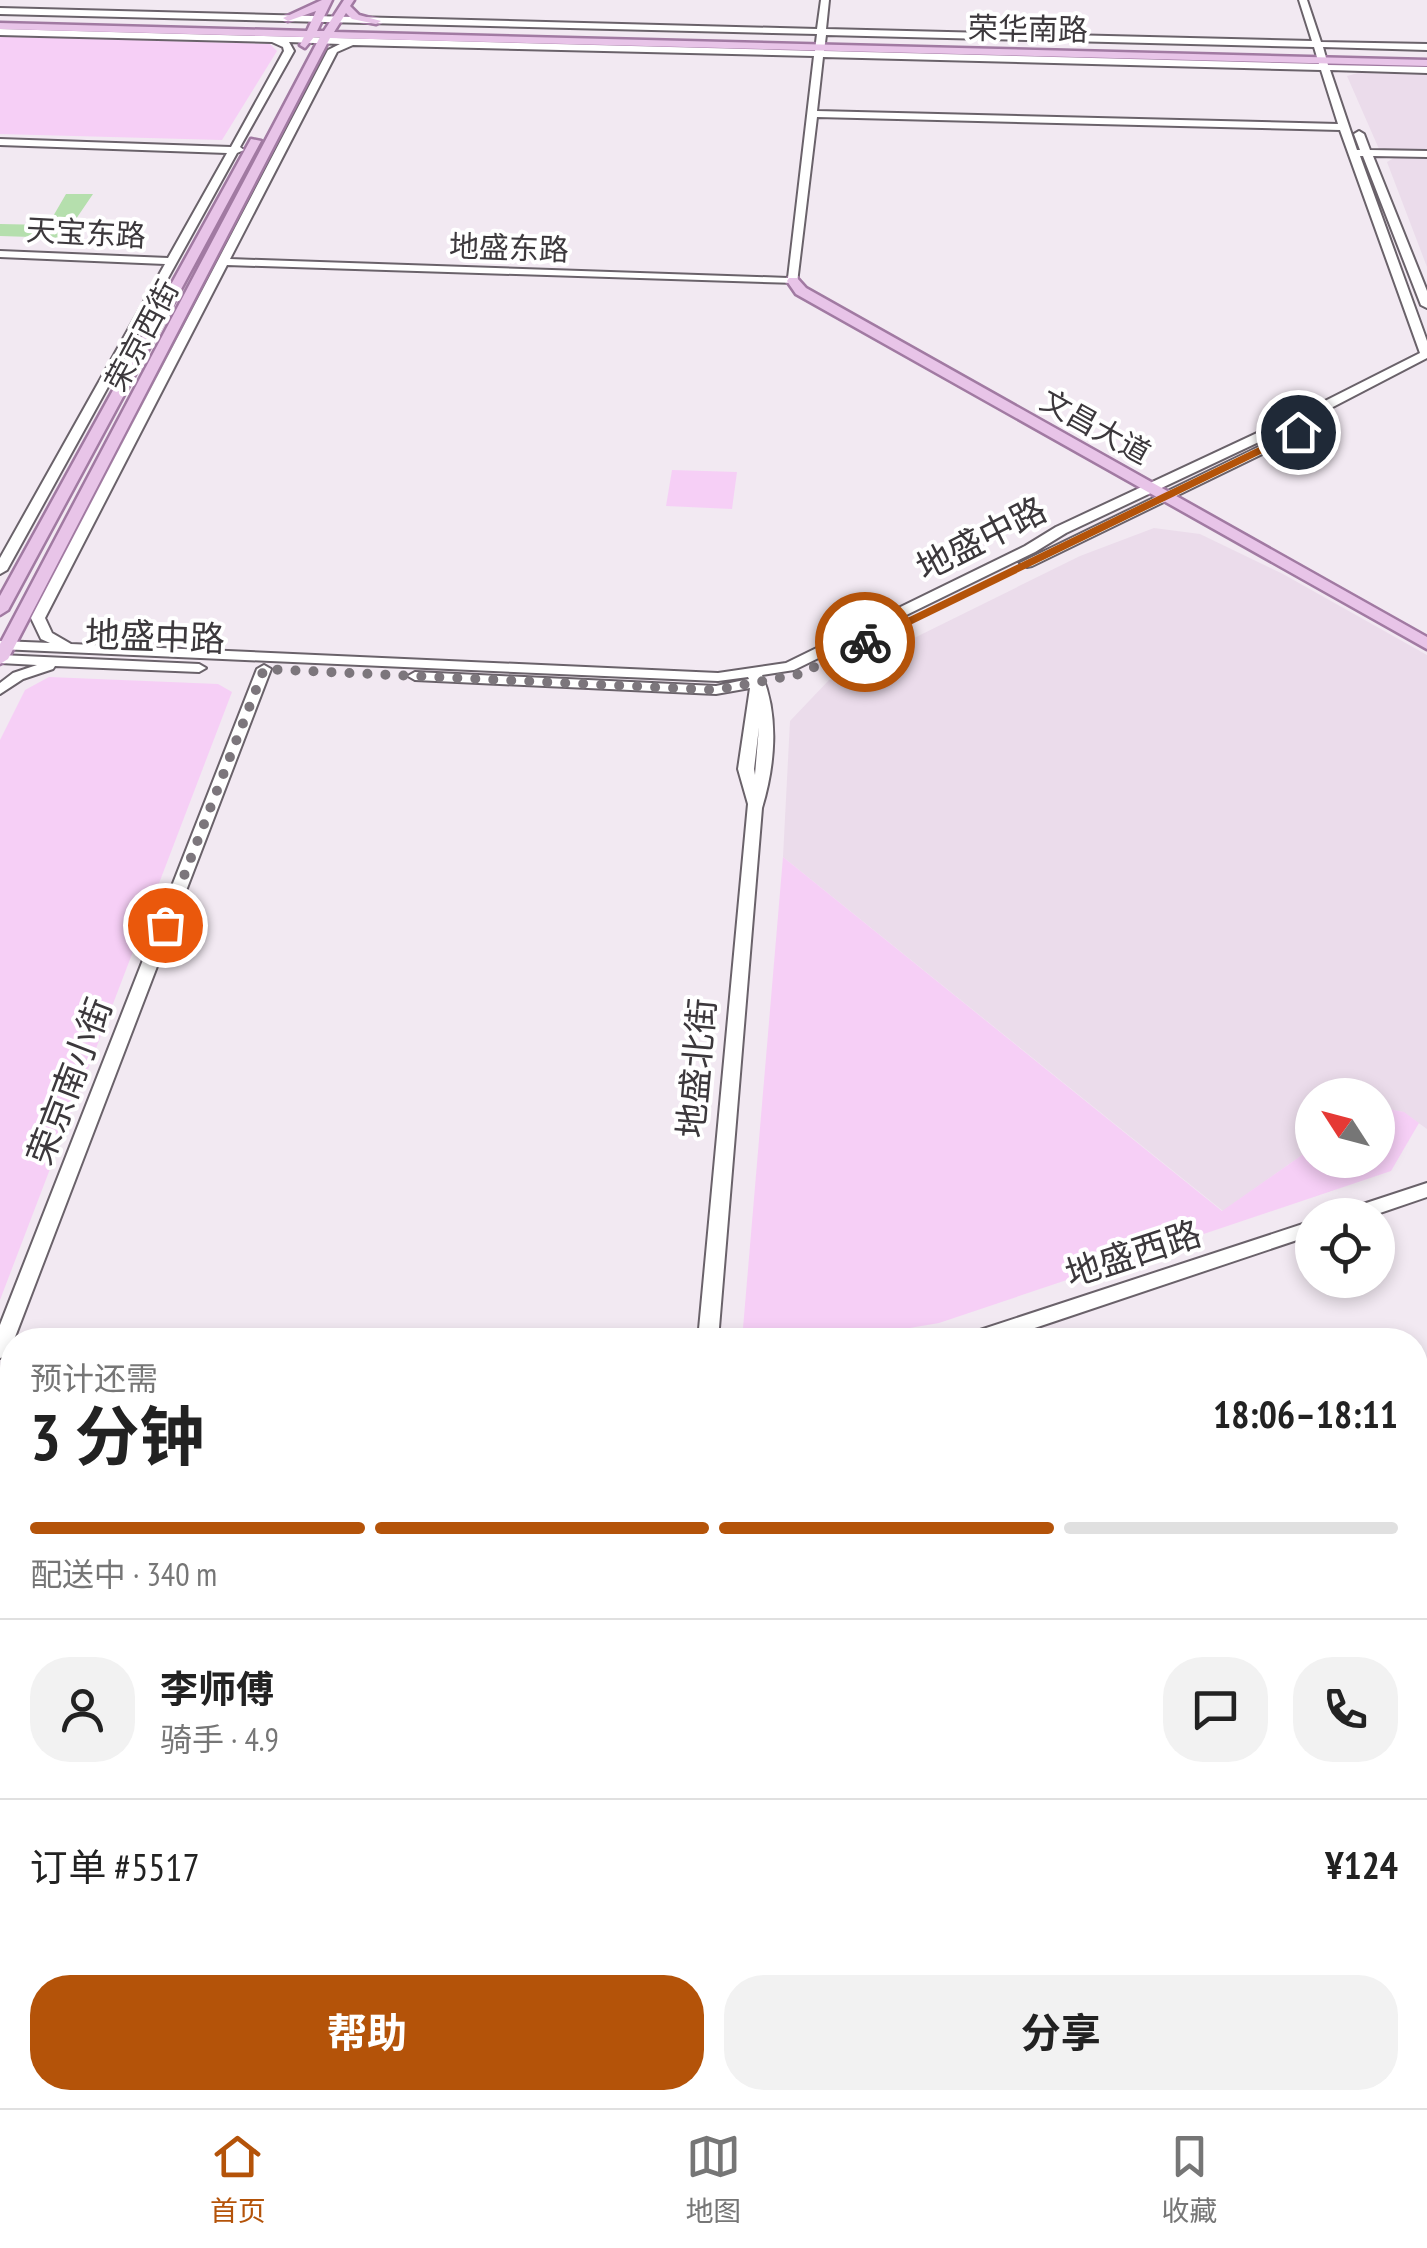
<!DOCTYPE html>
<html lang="zh">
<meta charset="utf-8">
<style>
:root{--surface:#fff;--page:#f2f2f2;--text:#222;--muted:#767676;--line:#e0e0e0;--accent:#b45309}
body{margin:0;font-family:"PT Sans Narrow","Noto Sans SC",sans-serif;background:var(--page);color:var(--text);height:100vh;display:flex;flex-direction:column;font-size:38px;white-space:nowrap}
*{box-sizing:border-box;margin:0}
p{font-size:32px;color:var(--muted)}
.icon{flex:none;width:55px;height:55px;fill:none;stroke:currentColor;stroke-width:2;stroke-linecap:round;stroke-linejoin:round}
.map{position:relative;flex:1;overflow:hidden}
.sheet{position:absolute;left:0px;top:1328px;width:1428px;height:782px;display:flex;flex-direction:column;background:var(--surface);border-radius:40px 40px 0 0;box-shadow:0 5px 15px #0003}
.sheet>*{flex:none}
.needle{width:65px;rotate:306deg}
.controls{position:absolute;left:1295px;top:1078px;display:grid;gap:20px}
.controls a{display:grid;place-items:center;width:100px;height:100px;border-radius:50%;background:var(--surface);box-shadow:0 5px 15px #0003;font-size:50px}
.pin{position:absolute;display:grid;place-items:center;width:85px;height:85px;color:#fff;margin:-42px;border:5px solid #fff;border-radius:50%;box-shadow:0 2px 10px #0007}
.courier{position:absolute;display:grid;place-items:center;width:100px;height:100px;margin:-50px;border:8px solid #b45309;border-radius:50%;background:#fff;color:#222;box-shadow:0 2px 12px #0007}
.summary em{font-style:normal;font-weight:700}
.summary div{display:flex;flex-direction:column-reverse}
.summary{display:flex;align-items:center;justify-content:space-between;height:170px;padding:0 30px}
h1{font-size:65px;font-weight:700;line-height:75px}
.bar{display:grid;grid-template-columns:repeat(4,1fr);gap:15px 10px;align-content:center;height:120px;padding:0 30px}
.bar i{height:12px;border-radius:8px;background:var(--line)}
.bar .current{background:var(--accent)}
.bar p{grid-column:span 4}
.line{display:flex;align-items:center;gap:25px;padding:0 30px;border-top:2px solid var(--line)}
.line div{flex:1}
.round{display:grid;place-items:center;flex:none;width:105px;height:105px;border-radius:40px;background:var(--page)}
.cta{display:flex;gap:20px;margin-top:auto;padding:20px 30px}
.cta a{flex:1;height:115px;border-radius:40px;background:var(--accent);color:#fff;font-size:40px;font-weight:700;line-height:115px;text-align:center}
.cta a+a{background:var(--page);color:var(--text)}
.menu{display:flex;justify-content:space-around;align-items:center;height:140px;border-top:2px solid var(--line);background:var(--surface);font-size:28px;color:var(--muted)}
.menu a{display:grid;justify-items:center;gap:5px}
.menu .current{color:var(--accent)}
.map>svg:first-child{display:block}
</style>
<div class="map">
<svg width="1427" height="2108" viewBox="0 0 1427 2108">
<rect width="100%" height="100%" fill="#f2e9f2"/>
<path fill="#ebdceb" d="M 1358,73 L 1427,75 L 1427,150 L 1379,149 L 1347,76 Z
M 1394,158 L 1427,159 L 1427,267 L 1387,162 Z
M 1154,528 L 1200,534 L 1283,574 L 1427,655 L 1427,1129 L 1403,1112 L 1378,1107 L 1378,1095 L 1312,1095 L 1312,1148 L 1223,1211 L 783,857 L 790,721 L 829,680 L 1080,556 Z
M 0,1428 L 12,1429 L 12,2098 L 609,2098 L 608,2108 L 0,2108 Z"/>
<path fill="#f6cff6" d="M 0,36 L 270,44 L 277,51 L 222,140 L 0,134 Z
M 672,470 L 737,472 L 732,509 L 666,506 Z
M 49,677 L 218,684 L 232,692 L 0,1300 L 0,740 L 25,690 Z
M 783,857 L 1222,1211 L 1312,1148 L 1312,1160 L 1378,1160 L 1378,1107 L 1404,1112 L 1419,1123 L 1391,1171 L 939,1323 L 892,1331 L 864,1340 L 742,1340 Z"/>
<path fill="#b5dfad" d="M 66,194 L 93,194 L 63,238 L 0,236 L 0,224 L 48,225 Z"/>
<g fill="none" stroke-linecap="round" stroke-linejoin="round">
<defs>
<path id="minor" d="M 821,0 L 829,0 L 826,29 L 1312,41 L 1299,0 L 1307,0 L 1321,42 L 1427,44 L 1427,50 L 1323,47 L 1328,65 L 1427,67 L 1427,73 L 1330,70 L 1357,150 L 1360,150 L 1354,134 L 1359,131 L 1364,134 L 1370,150 L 1427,151 L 1427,157 L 1373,156 L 1427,291 L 1427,308 L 1421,305 L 1363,156 L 1360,156 L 1427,341 L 1427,358 L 1329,409 L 1066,533 L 1035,552 L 794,670 L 762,675 C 779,716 775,765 762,808 L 718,1340 L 698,1340 L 748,804 L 738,769 L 750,688 L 716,694 L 415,680 L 408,676 L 415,672 L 716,686 L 749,679 L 748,677 L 718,681 L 0,649 L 0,641 L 50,643 L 41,639 L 31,618 L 328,50 L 340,44 L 289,42 L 294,51 L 240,147 L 244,150 L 237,153 L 7,570 L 0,574 L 0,558 L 165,264 L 0,257 L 0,251 L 168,258 L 227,153 L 0,145 L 0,139 L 231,147 L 284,51 L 283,47 L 272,42 L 0,35 L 0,29 L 815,51 L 817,34 L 0,14 L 0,8 L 817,29 ZM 826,35 L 1314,47 L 1319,64 L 824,51 ZM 353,45 L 814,56 L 788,278 L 230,259 L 337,52 ZM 823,57 L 1321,70 L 1338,124 L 817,111 ZM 817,117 L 1340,130 L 1420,353 L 1321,403 L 1056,527 L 1025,546 L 786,663 L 718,673 L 71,644 L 52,633 L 45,618 L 227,265 L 797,283 ZM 759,727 L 755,775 L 754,769 Z
M 1283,435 L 1289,439 L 1287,442 L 1032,566 L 1027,567 L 1020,563 Z
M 0,655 L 199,664 L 206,668 L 199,672 L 55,666 L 53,669 L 23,679 L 0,694 L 0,683 L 13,673 L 37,665 L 0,663 Z
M 264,665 L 271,669 L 10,1350 L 7,1356 L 0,1358 L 0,1325 L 257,669 Z
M 1427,1183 L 1427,1197 L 1374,1215 L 1343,1215 L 1345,1210 Z
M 1312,1221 L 1312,1235 L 999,1340 L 964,1340 L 967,1334 L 974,1332 Z
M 0,1391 L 12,1393 L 12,1409 L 0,1409 Z
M 1427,1955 L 1427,1981 L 1415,1983 L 1415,1957 Z
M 634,2098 L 660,2098 L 659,2108 L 633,2108 Z"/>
<path id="major" d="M 322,0 L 332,0 L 317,31 L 324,31 L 344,0 L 354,0 L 350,6 L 359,15 L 381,21 L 376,24 L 352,19 L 346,13 L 334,32 L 1427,60 L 1427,66 L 330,38 L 8,659 L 0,664 L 0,644 L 320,37 L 314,37 L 305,48 L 300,45 L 304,37 L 0,29 L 0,23 L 307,31 L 316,11 L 288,21 L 283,18 Z
M 251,139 L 261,141 L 8,610 L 0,615 L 0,596 Z
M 789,278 L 797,278 L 806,288 L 1427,637 L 1427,649 L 796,294 L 787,281 Z"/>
</defs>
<use href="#minor" stroke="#6a626a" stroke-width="4"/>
<use href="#major" stroke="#a17aa2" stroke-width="5"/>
<use href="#minor" fill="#fff" fill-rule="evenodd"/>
<use href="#major" fill="#e8c4e8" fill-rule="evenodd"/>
</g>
<path fill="#b45309" d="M 1298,428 L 1302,434 L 869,645 L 858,642 Z"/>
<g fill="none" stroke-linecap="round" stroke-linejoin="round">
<path stroke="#7c767c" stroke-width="10" stroke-dasharray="0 18" d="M 165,925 L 264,669 L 716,690 L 800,674 L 865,642"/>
</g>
<g text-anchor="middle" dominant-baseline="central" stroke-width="8" stroke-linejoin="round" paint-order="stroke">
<g font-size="30" fill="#3c383c" stroke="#fff">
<text transform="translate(1028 28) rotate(1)">荣华南路</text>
<text transform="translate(86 232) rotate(3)">天宝东路</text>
<text transform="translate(509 247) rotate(2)">地盛东路</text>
<text transform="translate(141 335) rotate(-62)">荣京西街</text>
<text transform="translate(1096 426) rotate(29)">文昌大道</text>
</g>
<g font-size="35" fill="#3c383c" stroke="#fff">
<text transform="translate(981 538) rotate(-27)">地盛中路</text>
<text transform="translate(155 636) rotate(2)">地盛中路</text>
<text transform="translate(696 1068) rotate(-85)">地盛北街</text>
<text transform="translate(69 1081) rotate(-69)">荣京南小街</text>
<text transform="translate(1133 1253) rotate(-18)">地盛西路</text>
</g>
</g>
</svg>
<div class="controls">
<a><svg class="needle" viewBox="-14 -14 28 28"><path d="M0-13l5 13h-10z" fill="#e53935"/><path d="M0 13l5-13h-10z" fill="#767676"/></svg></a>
<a><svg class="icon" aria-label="locate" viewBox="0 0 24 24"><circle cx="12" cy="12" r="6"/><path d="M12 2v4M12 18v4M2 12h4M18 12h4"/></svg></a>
</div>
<div class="pin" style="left:165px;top:925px;background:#ea580c"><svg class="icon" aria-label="bag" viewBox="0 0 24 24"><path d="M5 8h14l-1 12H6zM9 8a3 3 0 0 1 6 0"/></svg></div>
<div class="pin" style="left:1298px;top:432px;background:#1f2937"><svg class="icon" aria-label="home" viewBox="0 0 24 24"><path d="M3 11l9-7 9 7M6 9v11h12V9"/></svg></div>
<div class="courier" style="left:865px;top:642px"><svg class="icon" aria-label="bike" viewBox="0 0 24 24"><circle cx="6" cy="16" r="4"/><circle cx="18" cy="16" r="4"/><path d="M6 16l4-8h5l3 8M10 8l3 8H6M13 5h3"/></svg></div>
<section class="sheet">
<div class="summary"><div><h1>3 分钟</h1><p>预计还需</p></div><em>18:06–18:11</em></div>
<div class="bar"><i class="current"></i><i class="current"></i><i class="current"></i><i></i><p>配送中 · 340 m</p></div>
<div class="line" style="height:180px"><a class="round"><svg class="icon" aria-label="person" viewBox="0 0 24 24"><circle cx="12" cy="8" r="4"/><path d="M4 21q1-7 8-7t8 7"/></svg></a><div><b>李师傅</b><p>骑手 · 4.9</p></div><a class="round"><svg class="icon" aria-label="chat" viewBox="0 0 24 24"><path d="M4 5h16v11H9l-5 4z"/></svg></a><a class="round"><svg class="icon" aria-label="phone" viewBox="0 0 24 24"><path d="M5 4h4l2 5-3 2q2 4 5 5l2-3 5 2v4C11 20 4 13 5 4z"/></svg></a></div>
<div class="line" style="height:130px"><div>订单 #5517</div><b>¥124</b></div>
<div class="cta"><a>帮助</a><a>分享</a></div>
</section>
</div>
<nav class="menu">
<a class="current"><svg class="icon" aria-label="home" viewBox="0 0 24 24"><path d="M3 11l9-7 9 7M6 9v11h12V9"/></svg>首页</a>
<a><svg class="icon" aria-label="map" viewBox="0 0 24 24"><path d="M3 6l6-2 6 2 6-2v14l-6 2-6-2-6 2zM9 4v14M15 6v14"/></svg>地图</a>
<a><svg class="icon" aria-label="saved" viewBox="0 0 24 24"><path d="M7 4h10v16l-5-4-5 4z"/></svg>收藏</a>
</nav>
